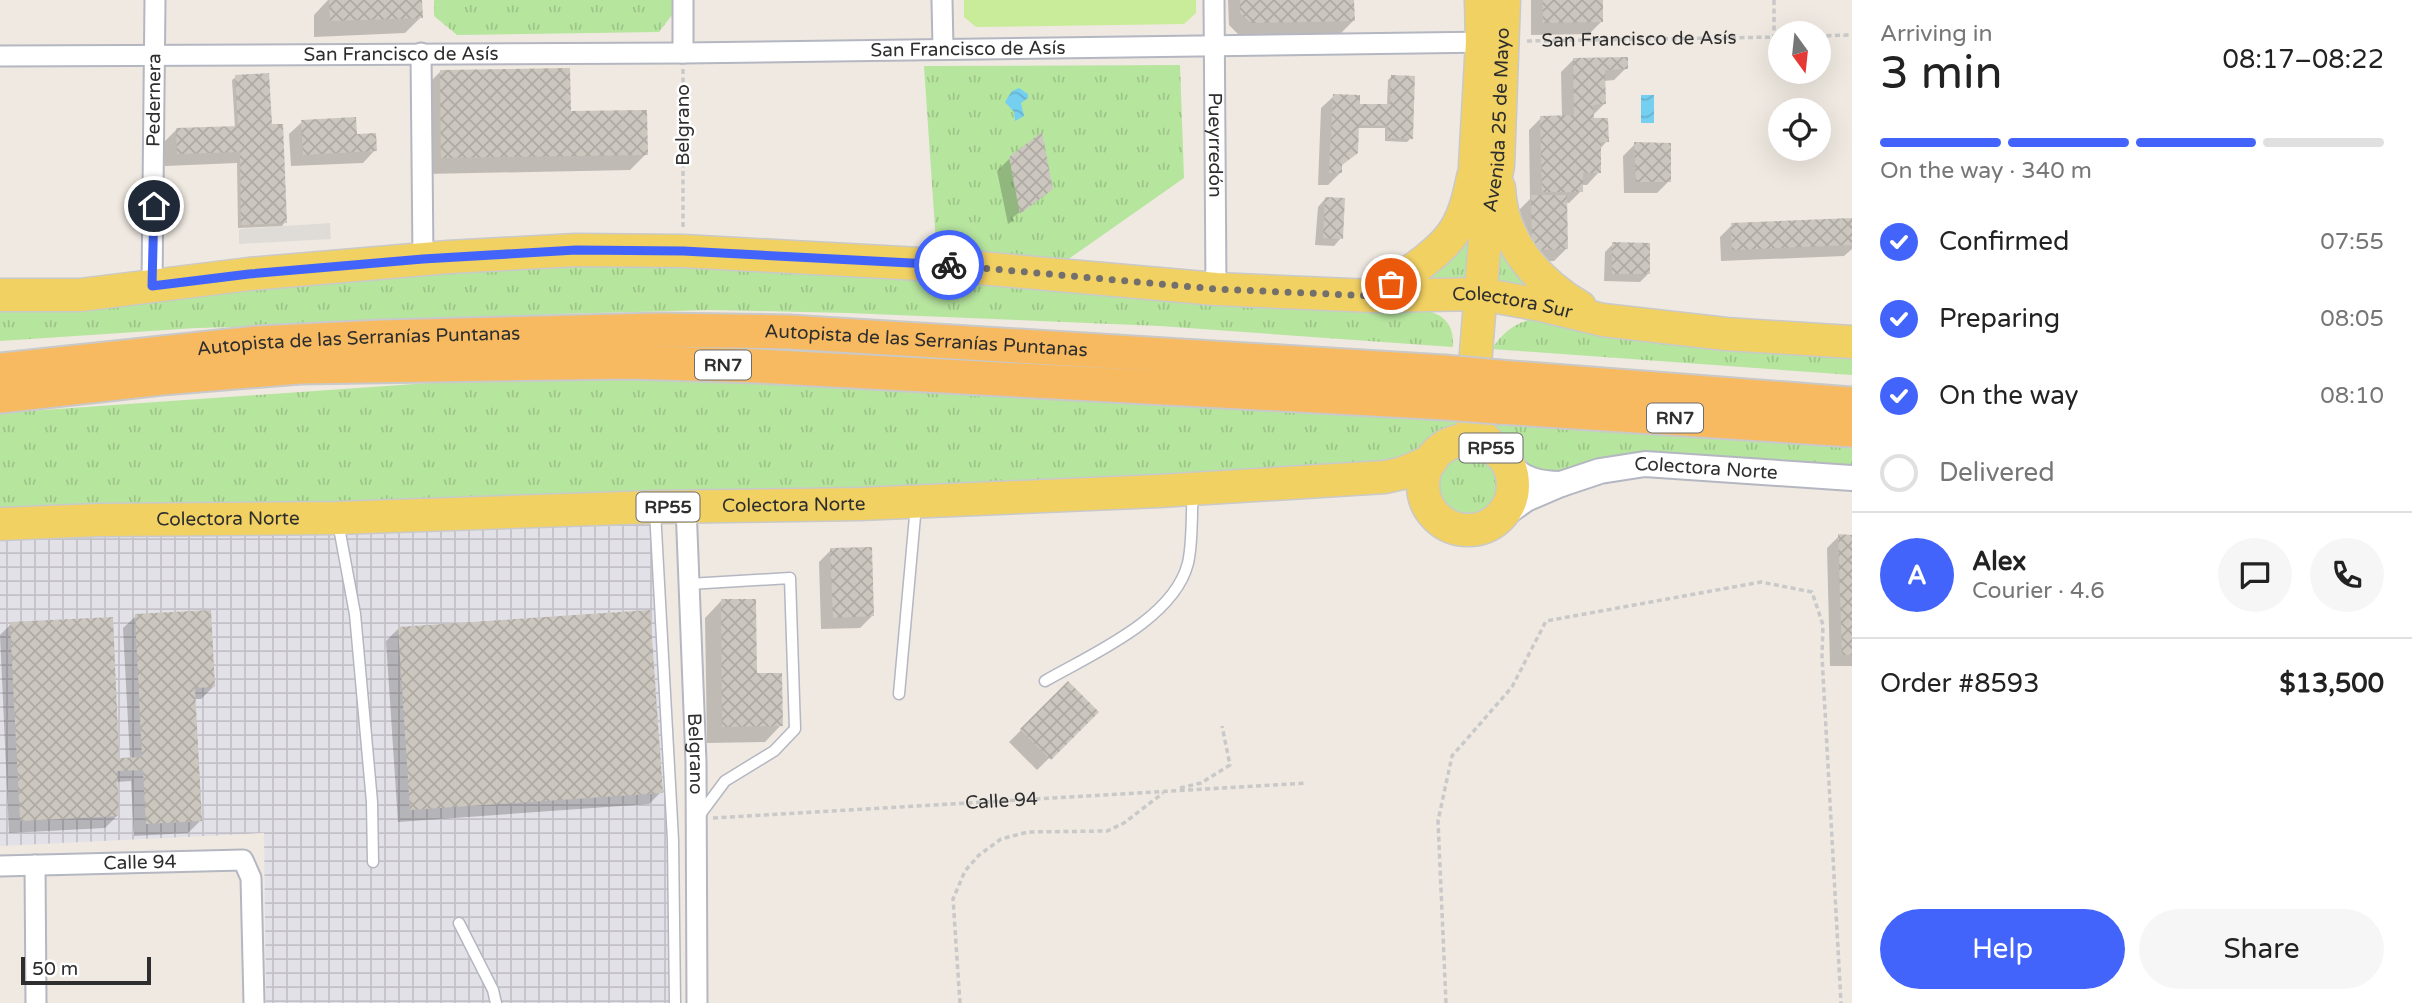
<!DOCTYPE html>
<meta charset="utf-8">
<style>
:root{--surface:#fff;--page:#f6f6f6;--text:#222;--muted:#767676;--line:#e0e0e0;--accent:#4264fb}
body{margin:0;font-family:"Varela Round",sans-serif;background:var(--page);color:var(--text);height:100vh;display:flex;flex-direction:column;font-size:26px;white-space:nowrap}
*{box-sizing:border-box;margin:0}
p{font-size:23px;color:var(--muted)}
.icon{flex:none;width:38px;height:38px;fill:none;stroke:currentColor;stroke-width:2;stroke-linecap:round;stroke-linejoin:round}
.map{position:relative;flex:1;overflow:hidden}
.panel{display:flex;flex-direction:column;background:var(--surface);width:560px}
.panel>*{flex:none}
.needle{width:46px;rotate:165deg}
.fabs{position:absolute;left:1768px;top:21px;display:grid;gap:14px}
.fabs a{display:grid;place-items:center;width:63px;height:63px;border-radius:50%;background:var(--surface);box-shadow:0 7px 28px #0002;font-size:35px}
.scale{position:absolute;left:21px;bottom:18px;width:130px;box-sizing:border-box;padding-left:7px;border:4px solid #2e2e2e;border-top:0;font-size:19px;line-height:24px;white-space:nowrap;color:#2e2e2e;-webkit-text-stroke:5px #fff;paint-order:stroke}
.pin{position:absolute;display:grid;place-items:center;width:60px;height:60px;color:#fff;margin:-30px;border:4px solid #fff;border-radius:50%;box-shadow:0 2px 7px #0007}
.courier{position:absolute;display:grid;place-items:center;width:70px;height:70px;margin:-35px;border:5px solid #4264fb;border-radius:50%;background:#fff;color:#222;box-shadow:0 2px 9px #0007}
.headline em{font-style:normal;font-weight:600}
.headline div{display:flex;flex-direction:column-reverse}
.headline{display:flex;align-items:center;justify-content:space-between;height:119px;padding:0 28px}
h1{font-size:46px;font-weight:600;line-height:52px}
.bar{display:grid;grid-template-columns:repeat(4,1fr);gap:10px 7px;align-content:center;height:84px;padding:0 28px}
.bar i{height:9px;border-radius:5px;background:var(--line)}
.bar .active{background:var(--accent)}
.bar p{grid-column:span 4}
.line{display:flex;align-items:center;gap:18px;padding:0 28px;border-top:2px solid var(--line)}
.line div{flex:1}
.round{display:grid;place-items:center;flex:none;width:74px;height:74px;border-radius:37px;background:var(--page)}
ol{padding:0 28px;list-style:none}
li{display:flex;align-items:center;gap:21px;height:77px}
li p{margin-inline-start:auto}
li .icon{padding:7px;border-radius:50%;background:var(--accent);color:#fff;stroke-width:4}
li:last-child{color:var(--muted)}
li i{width:38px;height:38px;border:4px solid var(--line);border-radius:50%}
.action{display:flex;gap:14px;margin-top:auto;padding:14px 28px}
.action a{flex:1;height:80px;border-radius:42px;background:var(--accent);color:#fff;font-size:28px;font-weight:600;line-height:80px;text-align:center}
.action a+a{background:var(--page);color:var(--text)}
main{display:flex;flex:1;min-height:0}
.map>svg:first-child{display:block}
</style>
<main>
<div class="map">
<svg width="1852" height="1003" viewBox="0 0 1852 1003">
<defs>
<pattern id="industrial-grid" width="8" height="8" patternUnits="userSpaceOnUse" patternTransform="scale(1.75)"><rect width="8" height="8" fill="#e3e1e8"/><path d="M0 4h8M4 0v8" fill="none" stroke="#c3c1c7"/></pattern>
<pattern id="grass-tufts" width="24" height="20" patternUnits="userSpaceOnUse" patternTransform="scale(1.75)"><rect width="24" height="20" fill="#b6e59e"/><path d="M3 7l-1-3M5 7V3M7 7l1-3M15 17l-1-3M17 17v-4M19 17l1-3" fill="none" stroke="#9dc588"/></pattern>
<pattern id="water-waves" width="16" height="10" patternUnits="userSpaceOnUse" patternTransform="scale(1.75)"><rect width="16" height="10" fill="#75cff0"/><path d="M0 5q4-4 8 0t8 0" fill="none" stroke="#66b2ce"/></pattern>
<pattern id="building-cross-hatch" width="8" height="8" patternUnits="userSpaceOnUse" patternTransform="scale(1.75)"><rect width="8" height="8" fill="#cbc7bf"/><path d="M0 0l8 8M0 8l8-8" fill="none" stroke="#afaba4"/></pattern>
</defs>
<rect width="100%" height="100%" fill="#efe9e1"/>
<path fill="url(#industrial-grid)" d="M 660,521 L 672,1003 L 266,1003 L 264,833 L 0,846 L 0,539 Z"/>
<path fill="url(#grass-tufts)" d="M 434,0 L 672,0 L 672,15 L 659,32 L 457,35 L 434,16 Z
M 1180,65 L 1184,178 L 1060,265 L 937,258 L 924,66 Z
M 1475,223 L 1470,288 L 1400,291 Z
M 1493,229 L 1544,294 L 1495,289 Z
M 611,264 L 739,267 L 1382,313 C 1410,308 1456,303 1453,347 L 1160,326 L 848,313 L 711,310 L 556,314 L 424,322 L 196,328 L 0,341 L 0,306 L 146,300 L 461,271 Z
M 1539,317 L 1852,356 L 1852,375 L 1492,349 C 1504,330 1517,322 1539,317 Z
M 662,374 L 1459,413 C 1453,439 1431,451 1409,465 L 714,496 L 0,512 L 0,413 L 472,380 Z
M 1487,415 L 1852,439 L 1852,472 L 1566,476 L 1534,474 L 1493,436 Z
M1432 487a36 36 0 1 1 72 0a36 36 0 1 1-72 0Z"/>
<path fill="#c9ec9a" d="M 964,0 L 1196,0 L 1196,13 L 1184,24 L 976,27 L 964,17 Z"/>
<path fill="#dfdcd8" d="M 330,223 L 331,239 L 239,244 L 239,229 Z"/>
<path fill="url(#water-waves)" d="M 1019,88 L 1028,94 L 1028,98 L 1021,103 L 1024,116 L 1015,121 L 1014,112 L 1005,102 L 1012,91 Z
M 1641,95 L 1654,95 L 1654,123 L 1641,123 Z"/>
<path fill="#0003" d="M 328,0 L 421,0 L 421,17 L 405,33 L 314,37 L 314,15 Z
M 1228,0 L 1353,0 L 1353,21 L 1341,33 L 1239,35 L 1229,25 Z
M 1531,0 L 1601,0 L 1601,22 L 1589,34 L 1531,35 Z
M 1573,60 L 1626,68 L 1614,80 L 1604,81 L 1605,103 L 1592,116 L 1607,141 L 1599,150 L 1599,172 L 1587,185 L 1581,185 L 1581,191 L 1569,203 L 1566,203 L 1566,249 L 1554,261 L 1520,261 L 1520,209 L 1530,199 L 1529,130 L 1541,118 L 1562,117 L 1561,72 Z
M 440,72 L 569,113 L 646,154 L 630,170 L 425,174 L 424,88 Z
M 236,77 L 270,126 L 285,222 L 282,226 L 238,228 L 237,163 L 165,166 L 164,142 L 176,130 L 235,128 L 232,80 Z
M 1391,77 L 1411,138 L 1407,142 L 1385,141 L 1385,128 L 1357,128 L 1356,152 L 1340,167 L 1340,173 L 1328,185 L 1318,185 L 1321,108 L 1334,96 L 1358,105 L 1387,106 L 1388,80 Z
M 302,122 L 356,136 L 375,150 L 363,163 L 291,166 L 289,134 Z
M 1635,144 L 1669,181 L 1657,193 L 1624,193 L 1623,156 Z
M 1010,158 L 1051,189 L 1041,199 L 1041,196 L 1012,218 L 1014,220 L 1008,224 L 997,171 Z
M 1325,199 L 1341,238 L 1334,246 L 1315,245 L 1318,207 Z
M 1852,220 L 1852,249 L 1844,256 L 1721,261 L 1720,237 L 1732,225 Z
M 1613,244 L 1648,274 L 1640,282 L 1604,281 L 1605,252 Z
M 1839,536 L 1852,537 L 1852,666 L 1830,666 L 1827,548 Z
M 831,550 L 872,616 L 860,628 L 821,629 L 819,562 Z
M 721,601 L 781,725 L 765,742 L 707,743 L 705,618 Z
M 136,616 L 213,687 L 201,699 L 194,699 L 200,821 L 188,833 L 134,836 L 131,781 L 116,782 L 117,816 L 105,828 L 9,833 L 0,635 L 11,624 L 118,760 L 130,759 L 123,628 Z
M 398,629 L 661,792 L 649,804 L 398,822 L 386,641 Z
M 1068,684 L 1096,712 L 1037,770 L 1009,742 Z"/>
<path fill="url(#building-cross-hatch)" d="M 329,0 L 422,0 L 423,18 L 330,21 Z
M 1240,0 L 1354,0 L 1355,21 L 1251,23 L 1240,13 Z
M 1543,0 L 1603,0 L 1603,22 L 1543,23 Z
M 1628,57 L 1628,69 L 1605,70 L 1606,104 L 1593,105 L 1594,118 L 1608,118 L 1609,142 L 1601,142 L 1601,173 L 1583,173 L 1583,192 L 1542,192 L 1540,116 L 1574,115 L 1573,58 Z
M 570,68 L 571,111 L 647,110 L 648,155 L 441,158 L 440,70 Z
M 269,73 L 272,124 L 283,124 L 287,223 L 241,225 L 240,152 L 177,154 L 176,128 L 238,126 L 235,75 Z
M 1391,75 L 1415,76 L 1413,139 L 1387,138 L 1388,126 L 1359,125 L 1358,153 L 1342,165 L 1342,173 L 1329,173 L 1333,94 L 1360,95 L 1360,104 L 1390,104 Z
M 356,117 L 357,134 L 376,133 L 377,151 L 303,155 L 301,120 Z
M 1042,132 L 1053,189 L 1020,214 L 1009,157 Z
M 1634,142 L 1671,143 L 1671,182 L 1636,182 Z
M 1531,195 L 1567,195 L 1568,249 L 1532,250 Z
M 1325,197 L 1345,198 L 1343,239 L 1323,238 Z
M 1852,218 L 1852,245 L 1732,250 L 1731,223 Z
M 1612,242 L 1650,243 L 1650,274 L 1612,274 Z
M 1838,534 L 1852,535 L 1852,655 L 1842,655 Z
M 872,547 L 874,616 L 833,618 L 830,548 Z
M 721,599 L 756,599 L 757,673 L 782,673 L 783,726 L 722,727 Z
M 211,610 L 215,687 L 195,688 L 202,821 L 146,824 L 143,770 L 117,771 L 119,816 L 20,821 L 10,622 L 113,617 L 119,758 L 142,757 L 135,614 Z
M 650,610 L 663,793 L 410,810 L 398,627 Z
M 1068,681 L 1099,712 L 1051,760 L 1020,729 Z"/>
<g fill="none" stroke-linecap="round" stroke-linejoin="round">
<defs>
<path id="service" d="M 655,511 L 673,840 L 675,1003
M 338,522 L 355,614 L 372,802 L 373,862
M 689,584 L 790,578 L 795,729 L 774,751 L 725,781 L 699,816
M 1045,681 C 1092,654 1174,619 1188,563 C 1193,541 1191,514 1193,492
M 899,694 L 916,505
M 459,923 L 493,990 L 496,1003"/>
<g id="minor">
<path d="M 683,0 L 683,53"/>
<path d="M 942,0 L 943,48"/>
<path id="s3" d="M 1214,0 L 1216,289"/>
<path d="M 421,53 L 423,259"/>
<path id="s4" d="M 0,56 L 683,53 L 1490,42"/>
<path id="s5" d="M 152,286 L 155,0"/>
<path id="s6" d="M 686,506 L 696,762 L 697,1003"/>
<path d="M 35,865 L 36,1003"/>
<path id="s7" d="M 0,866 L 243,860 L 251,878 L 254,1003"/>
</g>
<g id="tertiary">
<path d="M 1507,463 C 1522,480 1539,484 1561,484"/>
<path id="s8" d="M 1499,518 L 1526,499 L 1561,484 L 1600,471 L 1645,464 L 1852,478"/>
</g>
<g id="primary">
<path d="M 1499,188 C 1501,240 1537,282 1580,307"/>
<path d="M 1481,209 L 1475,166 L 1482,42 L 1481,0"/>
<path id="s9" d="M 0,295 L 80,295 L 249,274 L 448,257 L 576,250 L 683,251 L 957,266 L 1216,289 L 1374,296 L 1481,294 L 1541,305 L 1603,320 L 1726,334 L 1852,342"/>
<path d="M 1374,296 C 1398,279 1440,255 1455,230 C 1465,214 1469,196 1473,177"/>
<circle cx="1468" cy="485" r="45"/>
<path id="s10" d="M 1496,451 L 1478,432 L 1473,423 L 1473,391 L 1485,238 L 1498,165 L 1504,0"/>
<path id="s11" d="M 0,524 L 99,520 L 337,518 L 654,507 L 860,504 L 1159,491 L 1385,477 L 1403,473 L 1431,461"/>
</g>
<g id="trunk">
<path id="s12" d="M 0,370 L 257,343 L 381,337 L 659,330 L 789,332 L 1444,372"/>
<path d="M 1499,377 L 1852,404"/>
<path d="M 0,396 L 162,378 L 300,367 L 627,362 L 758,366 L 1446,403"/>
<path d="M 1498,407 L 1852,430"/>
</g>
</defs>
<use href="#service" stroke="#b4b7c1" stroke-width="13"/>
<use href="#minor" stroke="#b4b7c1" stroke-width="23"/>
<use href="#tertiary" stroke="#b4b7c1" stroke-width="28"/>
<use href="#primary" stroke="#c9c9c9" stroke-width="35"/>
<use href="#trunk" stroke="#c9c9c9" stroke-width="37"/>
<g stroke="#c9c9c9" stroke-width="3.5" stroke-dasharray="5 3.5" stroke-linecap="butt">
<path d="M 1774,0 L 1774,37"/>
<path d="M 1818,36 L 1852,35"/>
<path id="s1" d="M 1527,41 L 1780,37"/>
<path d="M 683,69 L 683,230"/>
<path d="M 1180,788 L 1201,783 L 1230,765 L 1222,726"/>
<path id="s2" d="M 713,818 L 1306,783"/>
<path d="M 960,1003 L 953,899 L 965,871 L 979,855 L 1001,839 L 1028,832 L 1107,831 L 1124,823 L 1163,793"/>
<path d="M 1446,1003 L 1438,821 L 1452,756 L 1512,687 L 1546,621 L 1761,582 L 1812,592 L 1823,625 L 1822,656 L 1841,1003"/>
</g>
<use href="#service" stroke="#fff" stroke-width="10"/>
<use href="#minor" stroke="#fff" stroke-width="19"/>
<use href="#tertiary" stroke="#fff" stroke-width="24"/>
<use href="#primary" stroke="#f2d163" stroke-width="32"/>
<use href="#trunk" stroke="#f8ba60" stroke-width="33"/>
<defs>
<path id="trunk-bridge" d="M 1444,372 L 1499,377
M 1446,403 L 1498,407"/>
</defs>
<use href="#trunk-bridge" stroke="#c9c9c9" stroke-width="37" stroke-linecap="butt"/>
<use href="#trunk-bridge" stroke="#f8ba60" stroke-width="33"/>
</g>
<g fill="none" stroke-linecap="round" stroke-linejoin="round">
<path stroke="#726f6d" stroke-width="7" stroke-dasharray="0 12.6" d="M 949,265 L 1216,289 L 1374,296 L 1391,284"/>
<path stroke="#4264fb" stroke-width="9" d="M 154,206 L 152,286 L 249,274 L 423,259 L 576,250 L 683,251 L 949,265"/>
</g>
<g text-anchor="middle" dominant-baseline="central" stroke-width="5" stroke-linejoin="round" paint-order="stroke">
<g fill="#fff" stroke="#6d6d6d" stroke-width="2">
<rect x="695" y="350.5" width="56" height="29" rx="5"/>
<rect x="1647" y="403.5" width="56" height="29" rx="5"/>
<rect x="1459.5" y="433.5" width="63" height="29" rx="5"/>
<rect x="636.5" y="492.5" width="63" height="29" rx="5"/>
</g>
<g font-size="18" font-weight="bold" fill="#2e2e2e">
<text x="723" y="365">RN7</text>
<text x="1675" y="418">RN7</text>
<text x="1491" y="448">RP55</text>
<text x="668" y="507">RP55</text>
</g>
<g font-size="19" fill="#2e2e2e" stroke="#fff">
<text stroke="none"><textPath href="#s1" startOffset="112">San Francisco de Asís</textPath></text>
<text stroke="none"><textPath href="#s4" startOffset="968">San Francisco de Asís</textPath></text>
<text stroke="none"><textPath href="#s4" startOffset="401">San Francisco de Asís</textPath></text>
<text stroke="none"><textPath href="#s5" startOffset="186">Pedernera</textPath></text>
<text stroke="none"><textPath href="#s10" startOffset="341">Avenida 25 de Mayo</textPath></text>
<text transform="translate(683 125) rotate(-90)">Belgrano</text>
<text stroke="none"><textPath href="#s3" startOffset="145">Pueyrredón</textPath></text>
<text stroke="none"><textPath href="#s9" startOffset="1517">Colectora Sur</textPath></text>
<text stroke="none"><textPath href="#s12" startOffset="360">Autopista de las Serranías Puntanas</textPath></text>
<text stroke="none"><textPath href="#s12" startOffset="928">Autopista de las Serranías Puntanas</textPath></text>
<text stroke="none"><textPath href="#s8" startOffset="219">Colectora Norte</textPath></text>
<text stroke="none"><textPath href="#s11" startOffset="794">Colectora Norte</textPath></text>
<text stroke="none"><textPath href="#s11" startOffset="228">Colectora Norte</textPath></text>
<text stroke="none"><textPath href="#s6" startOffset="248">Belgrano</textPath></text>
<text stroke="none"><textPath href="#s2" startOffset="289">Calle 94</textPath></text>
<text stroke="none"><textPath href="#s7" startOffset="140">Calle 94</textPath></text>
</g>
</g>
</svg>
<div class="fabs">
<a><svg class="needle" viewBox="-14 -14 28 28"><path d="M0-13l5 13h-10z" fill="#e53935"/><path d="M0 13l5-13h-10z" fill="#767676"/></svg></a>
<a><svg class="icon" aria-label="locate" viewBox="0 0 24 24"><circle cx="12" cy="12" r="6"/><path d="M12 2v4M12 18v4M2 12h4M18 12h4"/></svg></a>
</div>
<div class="scale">50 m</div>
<div class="pin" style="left:1391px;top:284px;background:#ea580c"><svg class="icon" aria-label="bag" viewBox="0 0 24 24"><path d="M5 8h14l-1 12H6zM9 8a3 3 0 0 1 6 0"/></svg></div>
<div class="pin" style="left:154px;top:206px;background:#1f2937"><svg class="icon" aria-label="home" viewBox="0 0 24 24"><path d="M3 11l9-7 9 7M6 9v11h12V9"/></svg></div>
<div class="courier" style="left:949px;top:265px"><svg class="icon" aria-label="bike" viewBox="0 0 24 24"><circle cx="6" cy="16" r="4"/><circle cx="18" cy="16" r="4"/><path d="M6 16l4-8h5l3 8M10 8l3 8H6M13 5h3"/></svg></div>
</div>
<section class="panel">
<div class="headline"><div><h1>3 min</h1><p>Arriving in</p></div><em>08:17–08:22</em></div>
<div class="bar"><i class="active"></i><i class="active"></i><i class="active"></i><i></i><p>On the way · 340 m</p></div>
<ol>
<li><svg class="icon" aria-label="check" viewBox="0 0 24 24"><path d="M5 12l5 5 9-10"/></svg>Confirmed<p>07:55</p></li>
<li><svg class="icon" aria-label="check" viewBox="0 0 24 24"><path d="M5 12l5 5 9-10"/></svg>Preparing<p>08:05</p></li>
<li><svg class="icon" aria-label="check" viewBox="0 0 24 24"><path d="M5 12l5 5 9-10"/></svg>On the way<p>08:10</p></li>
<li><i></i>Delivered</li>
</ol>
<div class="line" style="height:126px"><b class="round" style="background:var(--accent);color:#fff">A</b><div><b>Alex</b><p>Courier · 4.6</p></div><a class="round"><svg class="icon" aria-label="chat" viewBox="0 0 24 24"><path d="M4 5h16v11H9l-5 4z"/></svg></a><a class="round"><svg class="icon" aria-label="phone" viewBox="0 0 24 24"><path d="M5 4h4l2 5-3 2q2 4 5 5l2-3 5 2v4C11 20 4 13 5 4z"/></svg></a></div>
<div class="line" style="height:91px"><div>Order #8593</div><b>$13,500</b></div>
<div class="action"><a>Help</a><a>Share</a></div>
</section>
</main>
